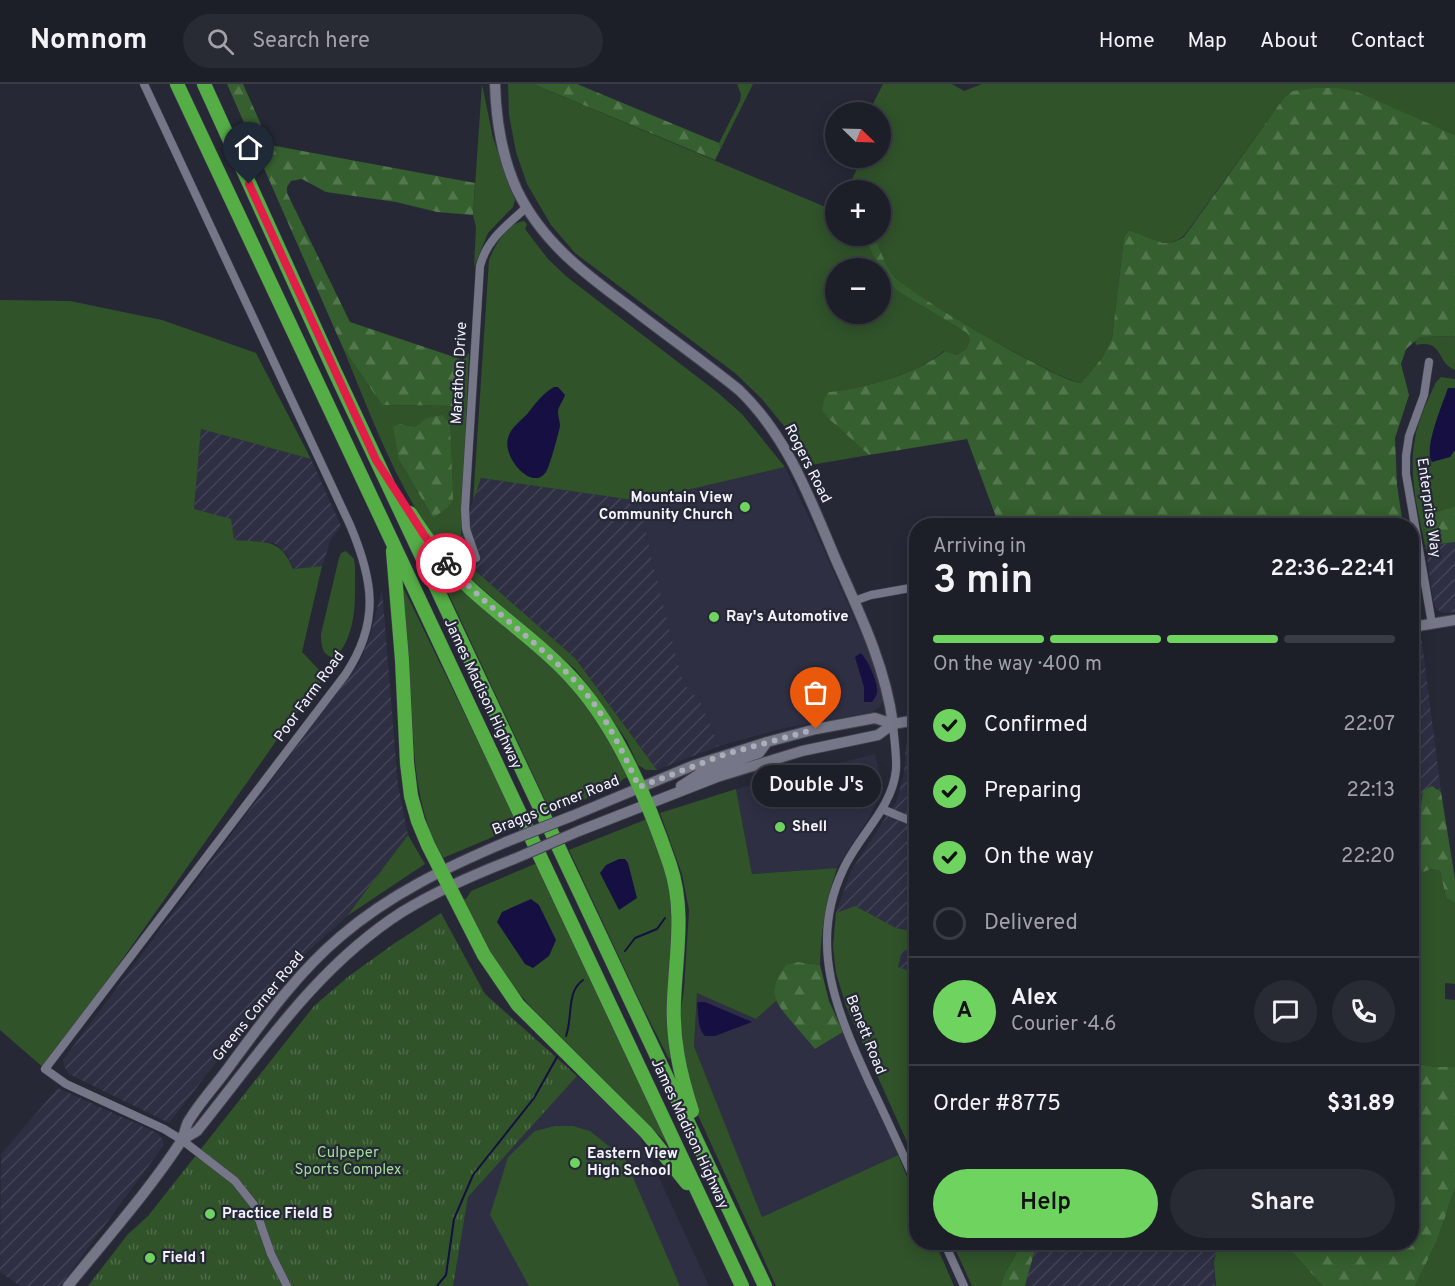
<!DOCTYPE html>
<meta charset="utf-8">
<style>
:root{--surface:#1c1e28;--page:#292b34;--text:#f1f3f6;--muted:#a0a2a8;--line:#3a3c45;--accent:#6fd35f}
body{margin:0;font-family:Overpass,sans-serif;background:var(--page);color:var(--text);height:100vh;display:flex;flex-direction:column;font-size:22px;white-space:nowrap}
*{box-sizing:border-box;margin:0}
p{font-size:20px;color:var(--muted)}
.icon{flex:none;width:33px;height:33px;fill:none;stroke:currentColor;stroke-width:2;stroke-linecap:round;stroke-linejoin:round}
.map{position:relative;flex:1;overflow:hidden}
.panel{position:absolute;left:909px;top:434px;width:510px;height:732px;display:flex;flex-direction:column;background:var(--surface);border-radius:24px;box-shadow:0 3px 15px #0003,0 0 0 2px var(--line)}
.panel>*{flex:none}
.needle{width:39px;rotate:113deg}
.buttons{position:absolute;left:825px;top:18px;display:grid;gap:12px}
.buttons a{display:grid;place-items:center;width:66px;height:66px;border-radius:50%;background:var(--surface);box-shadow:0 3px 15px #0003,0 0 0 2px var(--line);font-size:30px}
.pin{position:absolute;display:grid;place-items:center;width:51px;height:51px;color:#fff;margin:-62px -26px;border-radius:50% 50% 50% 0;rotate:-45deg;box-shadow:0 0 6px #0007}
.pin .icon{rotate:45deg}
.courier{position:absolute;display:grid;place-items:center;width:60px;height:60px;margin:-30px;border:4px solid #e11d48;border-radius:50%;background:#fff;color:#222;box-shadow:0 2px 8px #0007}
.bubble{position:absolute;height:42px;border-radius:21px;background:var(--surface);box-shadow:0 3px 15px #0003,0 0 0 2px var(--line);font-size:20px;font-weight:600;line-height:42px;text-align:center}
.overview em{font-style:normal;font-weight:600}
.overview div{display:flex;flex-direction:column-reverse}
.overview{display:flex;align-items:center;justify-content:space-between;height:102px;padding:0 24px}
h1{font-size:39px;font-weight:600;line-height:45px}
.bar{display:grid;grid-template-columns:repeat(4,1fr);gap:9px 6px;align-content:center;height:72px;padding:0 24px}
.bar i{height:8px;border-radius:4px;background:var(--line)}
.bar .on{background:var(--accent)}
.bar p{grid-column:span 4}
.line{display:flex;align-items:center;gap:15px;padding:0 24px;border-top:2px solid var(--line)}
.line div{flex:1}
.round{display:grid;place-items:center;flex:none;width:63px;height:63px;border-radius:32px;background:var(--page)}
ol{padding:0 24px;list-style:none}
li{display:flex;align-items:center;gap:18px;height:66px}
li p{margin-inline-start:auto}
li .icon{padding:6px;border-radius:50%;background:var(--accent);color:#111;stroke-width:4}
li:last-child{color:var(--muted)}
li i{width:33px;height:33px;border:3px solid var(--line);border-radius:50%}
.button{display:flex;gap:12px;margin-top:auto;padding:12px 24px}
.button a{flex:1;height:69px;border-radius:36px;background:var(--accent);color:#111;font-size:24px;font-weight:600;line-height:69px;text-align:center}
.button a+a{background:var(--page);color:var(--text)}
header{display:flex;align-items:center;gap:36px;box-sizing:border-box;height:84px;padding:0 30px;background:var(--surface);border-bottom:2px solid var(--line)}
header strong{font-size:28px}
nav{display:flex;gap:33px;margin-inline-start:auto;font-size:21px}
.search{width:420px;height:54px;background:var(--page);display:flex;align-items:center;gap:15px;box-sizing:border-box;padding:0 21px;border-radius:33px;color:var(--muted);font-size:22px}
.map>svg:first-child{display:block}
</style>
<header>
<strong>Nomnom</strong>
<div class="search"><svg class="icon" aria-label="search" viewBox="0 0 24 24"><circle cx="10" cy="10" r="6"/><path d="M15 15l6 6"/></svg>Search here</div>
<nav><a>Home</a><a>Map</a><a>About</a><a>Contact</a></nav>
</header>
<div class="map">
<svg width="1455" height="1202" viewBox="0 0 1455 1202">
<defs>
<pattern id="industrial-furrows" width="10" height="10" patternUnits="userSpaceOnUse" patternTransform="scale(1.5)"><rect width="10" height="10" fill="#2e2f43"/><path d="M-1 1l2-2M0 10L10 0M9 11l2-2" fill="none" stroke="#424456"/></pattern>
<pattern id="forest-firs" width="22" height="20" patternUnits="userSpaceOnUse" patternTransform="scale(1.5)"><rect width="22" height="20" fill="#355f2e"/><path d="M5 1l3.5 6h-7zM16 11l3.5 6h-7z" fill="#53774d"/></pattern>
<pattern id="park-tufts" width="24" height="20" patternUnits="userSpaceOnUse" patternTransform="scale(1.5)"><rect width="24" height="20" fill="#30532a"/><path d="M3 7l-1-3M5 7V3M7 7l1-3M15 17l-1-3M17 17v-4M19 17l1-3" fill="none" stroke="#4e6c4a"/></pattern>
</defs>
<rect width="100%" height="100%" fill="#262836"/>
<path fill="#2e2f43" d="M 785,383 L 815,446 L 878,588 L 884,610 L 883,617 L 879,624 L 872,628 L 785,644 L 719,662 L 700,617 L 683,600 L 652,476 L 640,417 Z
M 875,670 L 883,704 L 869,734 L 837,784 L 752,790 L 736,705 Z
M 697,908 L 756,935 L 776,917 L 815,965 L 843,948 L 898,1071 L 762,1133 L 694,962 Z
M 577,992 L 636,1044 L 709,1202 L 453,1202 L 468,1113 Z"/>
<path fill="url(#industrial-furrows)" d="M 201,345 L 311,375 L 341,442 L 331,455 L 322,482 L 293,485 L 287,470 L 274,459 L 234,456 L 194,425 Z
M 481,394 L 640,417 L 652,476 L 683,599 L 700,617 L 719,662 L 657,686 L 575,574 L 454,469 Z
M 1455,458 L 1455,528 L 1444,529 L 1438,526 L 1434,521 L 1425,462 Z
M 382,505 L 398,701 L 408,751 L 347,832 L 290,884 L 169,1039 L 69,990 L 65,984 L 63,976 L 360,578 L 370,552 Z
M 1421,550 L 1441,708 L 1432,702 L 1420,730 L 1412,734 L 1412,552 Z
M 916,658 L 916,889 L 833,863 L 836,829 L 851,787 L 897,716 L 904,689 L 906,660 Z
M 58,1004 L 157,1049 L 162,1055 L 164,1061 L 60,1202 L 20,1202 L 0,1188 L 1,1070 Z
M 1037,1158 L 1219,1158 L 1214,1178 L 1215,1202 L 1025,1202 Z"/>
<path fill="#30532a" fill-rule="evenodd" d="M 482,0 L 493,54 L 515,116 L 513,123 L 488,149 L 474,183 L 476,143 L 473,131 Z
M 508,0 L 533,0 L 835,127 L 836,152 L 865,152 C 871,171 883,191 897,207 L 967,249 L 970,256 L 966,265 L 957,271 L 944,267 C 917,290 865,304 829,308 L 830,336 L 869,371 L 805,382 L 784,342 L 761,314 L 735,289 L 575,169 L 551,141 L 527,100 L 516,68 L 509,31 ZM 836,184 L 880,184 L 880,230 L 836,230 Z
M 737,0 L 753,0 L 721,64 L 719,59 L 740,17 L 741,10 Z
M 883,0 L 952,0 L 964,7 L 982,0 L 1455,0 L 1455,51 C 1412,32 1326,0 1283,15 L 1184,152 L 1172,159 L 1163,159 L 1129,146 L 1124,153 L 1112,254 L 1102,274 L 1081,299 C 1058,296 911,212 895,193 C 885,181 880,165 874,152 L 880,152 L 880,106 L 853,106 L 849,102 L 862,74 L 880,74 L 880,28 L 871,28 L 871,24 Z
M 524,137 L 527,140 L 525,145 L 548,175 L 567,193 L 717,308 L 742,330 L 785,383 L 640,417 L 481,394 L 473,417 L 489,176 C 495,161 507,139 524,137 Z
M 0,216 L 70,217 L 162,236 L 256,269 L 311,375 L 201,345 L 194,425 L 231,435 L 234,456 C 265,459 280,453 293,485 L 322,482 L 302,568 L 325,592 L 279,653 L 45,985 L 0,946 Z
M 1455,252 L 1455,286 C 1436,279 1444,255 1416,261 L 1415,256 L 1420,253 Z
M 343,264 L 382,321 L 459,322 L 463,276 L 469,269 L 461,451 L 455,469 L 575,574 L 657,686 L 646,686 L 638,681 L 627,657 L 596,612 L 575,585 L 456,482 C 402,419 374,339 343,264 ZM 401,340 L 415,343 L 433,434 L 399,376 Z
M 1441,293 L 1455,295 L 1455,422 C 1432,431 1426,435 1430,461 L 1425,462 C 1418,427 1408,391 1415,355 C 1418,335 1428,316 1436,298 Z
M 427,464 L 577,607 L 607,649 L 628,693 L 623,695 L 618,702 L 551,729 Z
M 346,467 L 354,475 L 355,482 C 355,514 358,549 335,574 C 322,572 321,561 321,550 L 339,474 L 341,469 Z
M 403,503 L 519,742 L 443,774 C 415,727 414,670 411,618 C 408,579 405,541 403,503 Z
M 736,705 L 752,790 L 837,784 C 826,818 821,845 820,881 L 798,878 L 775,903 L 776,917 L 756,935 L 697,909 L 694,962 L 762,1133 L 898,1071 L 916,1115 L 916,1158 L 935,1158 L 954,1202 L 776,1202 L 697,1029 L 681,969 L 680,930 L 684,906 L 689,826 L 682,790 L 660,729 Z
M 647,735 L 664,777 L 674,830 L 673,972 L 669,975 L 641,920 L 569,766 Z
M 408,751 L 425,780 L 347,832 Z
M 537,779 L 669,1061 L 530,922 L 507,895 L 492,872 L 462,815 L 466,815 L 471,807 Z
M 1412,780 L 1424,788 L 1431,785 L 1440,787 L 1446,814 L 1455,819 L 1455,900 L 1445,899 L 1445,915 L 1455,916 L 1455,983 L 1436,983 L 1412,979 Z
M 855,822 L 896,844 L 916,848 L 916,864 L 902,867 L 898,883 L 916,889 L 916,1078 L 846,922 L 836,889 L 833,863 L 836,829 Z
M 555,1042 L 573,1042 L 590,1047 L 625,1075 L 680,1202 L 529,1202 L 490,1131 L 508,1073 L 535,1047 Z
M 1455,1104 L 1455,1202 L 1415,1202 L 1437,1157 Z
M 952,1158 L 1019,1158 C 1019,1172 1004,1184 1001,1202 L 972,1202 Z
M 1219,1158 L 1283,1158 L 1323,1202 L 1216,1202 L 1214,1178 Z"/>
<path fill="url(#forest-firs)" d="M 227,0 L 243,0 L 270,61 L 475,99 L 473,131 L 437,128 L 396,118 L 326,108 L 302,95 L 291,97 L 287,103 L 287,109 L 350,238 L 463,276 L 459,322 L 382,321 L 343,264 Z
M 533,0 L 577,0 L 719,59 L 721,64 L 715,76 Z
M 1315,4 L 1337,4 L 1357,8 L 1455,51 L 1455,252 L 1420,253 L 1406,265 L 1401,280 L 1409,311 L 1395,354 L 1397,401 L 1403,441 L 999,441 L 967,355 L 869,371 L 830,336 L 822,326 L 824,316 L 829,308 C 865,304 917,290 945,267 L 957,271 L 966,265 L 970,256 L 967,249 L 897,207 C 883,191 871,171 865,152 L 874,152 C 880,165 885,181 895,193 C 911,211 1058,297 1081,299 L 1102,274 L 1112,254 L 1124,153 L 1129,146 L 1163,159 L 1172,159 L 1184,153 L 1283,15 L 1293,7 Z
M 442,331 L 450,340 L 453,416 L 447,424 L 433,434 L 399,376 L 393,342 L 401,340 L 415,343 L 427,334 Z
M 1455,422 L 1455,458 L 1430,461 L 1427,444 L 1436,429 Z
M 1432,702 L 1441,708 L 1455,795 L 1455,819 L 1446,814 L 1440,787 L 1431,785 L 1424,788 L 1412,780 L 1412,734 L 1420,730 L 1423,706 Z
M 798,878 L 820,881 L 829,917 L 843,948 L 815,965 C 807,955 779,925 776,916 C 771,903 779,891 786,881 Z
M 1412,979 L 1436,983 L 1455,983 L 1455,1104 L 1437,1157 L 1415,1202 L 1323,1202 L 1283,1158 L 1412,1158 Z
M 1019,1158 L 1037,1158 L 1025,1202 L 1001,1202 C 1004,1184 1019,1172 1019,1158 Z"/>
<path fill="url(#park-tufts)" d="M 441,829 L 485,910 L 577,992 L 468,1113 L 453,1202 L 88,1202 L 128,1150 L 148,1132 L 314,922 L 349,892 L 395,859 Z"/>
<path fill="#151041" d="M 554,303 L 558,303 L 565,311 C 563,317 558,323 558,328 C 558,333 560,337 560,342 C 559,348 550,381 547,386 C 535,410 502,375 508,354 C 511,343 521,337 528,329 C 536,319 543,309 554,303 Z
M 1448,304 L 1455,304 L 1455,366 L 1450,373 L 1432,378 C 1423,365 1443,319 1448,304 Z
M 861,569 C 868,577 876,594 877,605 C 878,610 875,614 872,618 L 864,618 L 864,603 L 855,573 Z
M 619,775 L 625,775 L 628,779 L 637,814 L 619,826 L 600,789 L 606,781 Z
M 531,815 L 539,821 L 556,856 L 549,872 L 533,884 L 525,880 L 497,838 L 502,828 Z
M 699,918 L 705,918 L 752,938 L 715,952 L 705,952 C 697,944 699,930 697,919 Z"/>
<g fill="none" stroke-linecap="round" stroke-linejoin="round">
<path stroke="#151041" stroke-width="2" d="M 625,867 L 635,854 L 657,845 L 665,834
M 566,952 C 573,933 566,908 583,896
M 437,1202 L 446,1191 L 454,1135 L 473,1091 L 534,1014 L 557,973"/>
<defs>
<path id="street" d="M 144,0 L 350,441 C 373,495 381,538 345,591 L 45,985 L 66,1000 L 164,1045 L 182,1056 L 235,1097 L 254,1121 L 271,1170 L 287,1202
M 1429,278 L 1424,311 L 1409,352 L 1406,372 L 1406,390 L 1432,540
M 476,474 L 466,445 L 465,425 L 480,182 C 487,155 507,141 527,123
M 854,517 L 871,511 L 916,503
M 893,640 C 894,655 897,671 896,686 C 892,725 858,752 843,786 C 807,862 838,930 870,1000 C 886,1033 901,1066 916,1099
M 882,725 L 916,739
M 944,1158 L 964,1202"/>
<path id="secondary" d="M 495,0 C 496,36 502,73 517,106 C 542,158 585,190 630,223 C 666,251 703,277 739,306 C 788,353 810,415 836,476 C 860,530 885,581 893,640
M 1412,543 L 1455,536
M 681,702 L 701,689 L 759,669 L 767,658
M 572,732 L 692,682 L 767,658 L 816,645 L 875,634 L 893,640 L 916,636
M 579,747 L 717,693 L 802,667 L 878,651 L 893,640
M 182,1056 L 197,1047 C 260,969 316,883 402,828 C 438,806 475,790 514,775
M 68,1202 C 106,1155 147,1109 180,1059 C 184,1053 185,1044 188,1038 C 199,1019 216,1001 229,983 C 263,937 297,889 341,852 C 390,810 447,783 506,758"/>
<path id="highway" d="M 177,0 L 742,1202
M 204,0 L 334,286 L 765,1202
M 410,429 C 428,457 447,483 472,506 C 506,537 548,566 577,600 C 620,649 649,719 670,781 C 685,826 676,869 674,916 C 672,955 680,990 692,1027
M 393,467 L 402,576 L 407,679 L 411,712 L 418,737 L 428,761 L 484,871 L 518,921 L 646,1048 L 687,1099"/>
</defs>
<use href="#street" stroke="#42424e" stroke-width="9"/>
<use href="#secondary" stroke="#42424e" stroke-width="12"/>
<use href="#highway" stroke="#42424e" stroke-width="15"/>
<use href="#street" stroke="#757687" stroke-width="8"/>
<use href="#secondary" stroke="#757687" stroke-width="10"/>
<use href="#highway" stroke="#55ad46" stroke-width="14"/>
<defs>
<path id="secondary-bridge" d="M 506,758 L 572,732
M 514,775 L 579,747"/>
</defs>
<use href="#secondary-bridge" stroke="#42424e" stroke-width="12" stroke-linecap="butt"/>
<use href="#secondary-bridge" stroke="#757687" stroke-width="10"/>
</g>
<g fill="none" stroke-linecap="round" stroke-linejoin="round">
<path stroke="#abadb8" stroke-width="6" stroke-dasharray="0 10.8" d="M 446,479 C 485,522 534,555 575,597 C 604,627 622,666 639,703 L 726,670 L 816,645"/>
<path stroke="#e11d48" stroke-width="8" d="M 249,100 L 376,376 L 424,451 L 446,479"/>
</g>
<g fill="#6fd35f" stroke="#262836" stroke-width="2">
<circle cx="745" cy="423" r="6"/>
<circle cx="714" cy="533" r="6"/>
<circle cx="780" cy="743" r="6"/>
<circle cx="575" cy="1079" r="6"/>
<circle cx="210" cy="1130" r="6"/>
<circle cx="150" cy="1174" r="6"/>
</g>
<g text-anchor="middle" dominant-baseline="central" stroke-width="4.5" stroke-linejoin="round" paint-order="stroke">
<g font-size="15" fill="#f3f4fe" stroke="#262836">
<text transform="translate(460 289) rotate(-87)">Marathon Drive</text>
<text transform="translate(807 380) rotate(63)">Rogers Road</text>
<text transform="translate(1428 424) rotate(82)">Enterprise Way</text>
<text transform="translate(482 610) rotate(65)">James Madison Highway</text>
<text transform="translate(310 613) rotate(-54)">Poor Farm Road</text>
<text transform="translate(556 722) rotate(-22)">Braggs Corner Road</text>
<text transform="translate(259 923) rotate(-51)">Greens Corner Road</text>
<text transform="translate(865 951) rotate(68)">Benett Road</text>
<text transform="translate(689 1050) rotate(65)">James Madison Highway</text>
</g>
<g font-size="15" font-weight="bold" fill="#f3f4fe" stroke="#262836" text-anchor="start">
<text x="733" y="414" text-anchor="end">Mountain View<tspan x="733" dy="17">Community Church</tspan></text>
<text x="726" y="533">Ray's Automotive</text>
<text x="792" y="743">Shell</text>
<text x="587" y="1070">Eastern View<tspan x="587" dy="17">High School</tspan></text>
<text x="222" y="1130">Practice Field B</text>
<text x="162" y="1174">Field 1</text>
</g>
<g font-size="15" fill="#9fde95" stroke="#262836">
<text x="348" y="1069">Culpeper<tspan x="348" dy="17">Sports Complex</tspan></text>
</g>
</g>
</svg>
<div class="buttons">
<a><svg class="needle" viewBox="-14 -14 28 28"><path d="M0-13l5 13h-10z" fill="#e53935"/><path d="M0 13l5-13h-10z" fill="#a0a2a8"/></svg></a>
<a>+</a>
<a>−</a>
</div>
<div class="pin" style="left:816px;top:645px;background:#ea580c"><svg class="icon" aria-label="bag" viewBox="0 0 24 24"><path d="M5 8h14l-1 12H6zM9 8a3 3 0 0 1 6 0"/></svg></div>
<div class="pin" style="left:249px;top:100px;background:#1f2937"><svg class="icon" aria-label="home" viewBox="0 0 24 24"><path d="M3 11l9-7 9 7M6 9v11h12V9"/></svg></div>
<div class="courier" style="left:446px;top:479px"><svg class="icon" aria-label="bike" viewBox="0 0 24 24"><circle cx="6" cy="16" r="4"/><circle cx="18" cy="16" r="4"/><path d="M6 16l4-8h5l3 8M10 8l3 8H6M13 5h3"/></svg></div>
<div class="bubble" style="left:752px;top:681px;width:129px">Double J's</div>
<section class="panel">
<div class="overview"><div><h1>3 min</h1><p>Arriving in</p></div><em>22:36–22:41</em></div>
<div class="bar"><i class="on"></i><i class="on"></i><i class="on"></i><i></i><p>On the way · 400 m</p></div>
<ol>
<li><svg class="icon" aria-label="check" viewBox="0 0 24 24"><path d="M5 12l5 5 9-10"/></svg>Confirmed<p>22:07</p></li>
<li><svg class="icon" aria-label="check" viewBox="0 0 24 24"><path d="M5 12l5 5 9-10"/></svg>Preparing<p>22:13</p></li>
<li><svg class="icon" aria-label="check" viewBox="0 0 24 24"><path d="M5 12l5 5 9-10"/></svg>On the way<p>22:20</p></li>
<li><i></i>Delivered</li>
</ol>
<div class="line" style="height:108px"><b class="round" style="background:var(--accent);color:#111">A</b><div><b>Alex</b><p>Courier · 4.6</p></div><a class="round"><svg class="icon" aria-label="chat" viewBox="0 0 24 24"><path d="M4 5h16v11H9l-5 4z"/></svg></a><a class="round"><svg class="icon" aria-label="phone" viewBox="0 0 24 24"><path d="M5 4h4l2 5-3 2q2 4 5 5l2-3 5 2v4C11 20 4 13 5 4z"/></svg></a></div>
<div class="line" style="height:78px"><div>Order #8775</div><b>$31.89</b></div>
<div class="button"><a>Help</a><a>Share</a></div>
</section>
</div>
